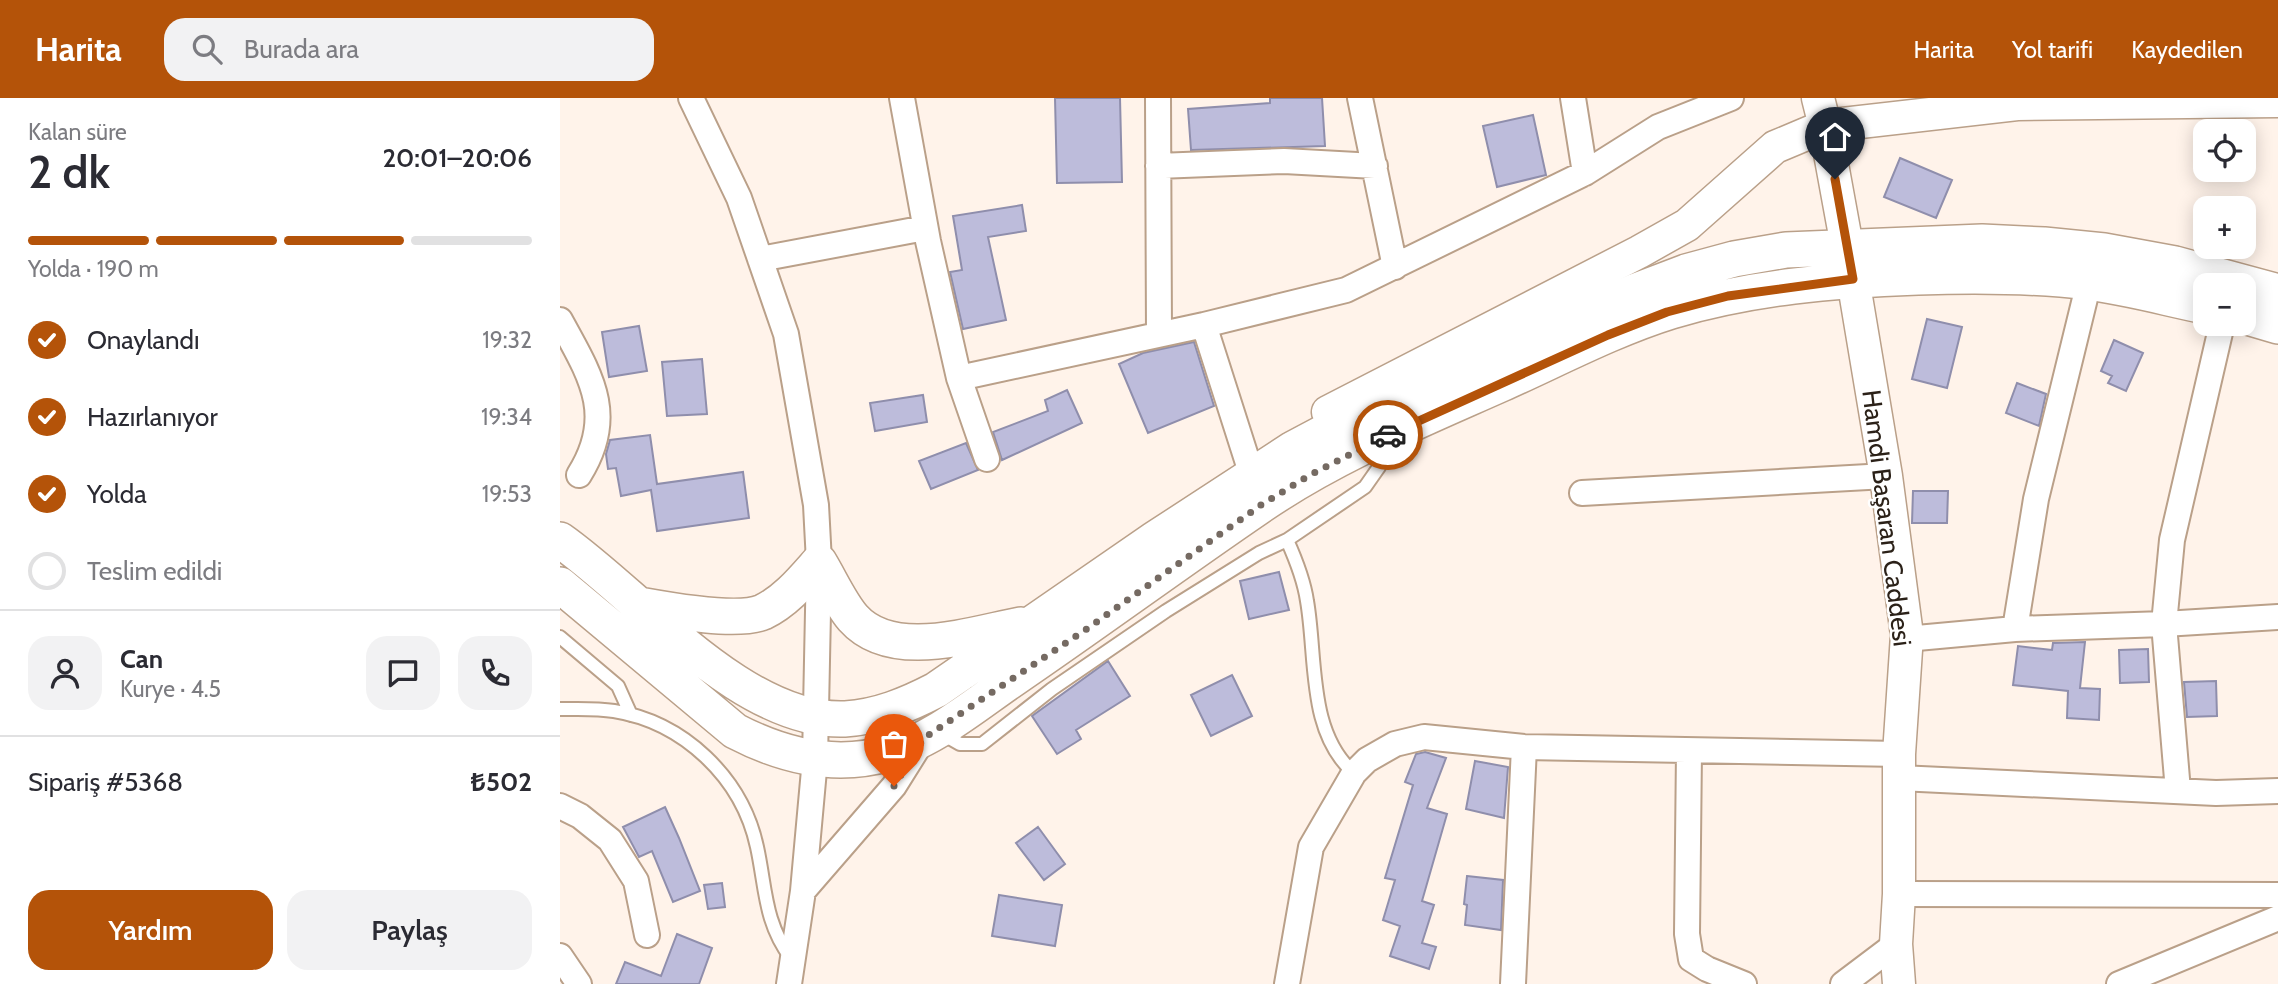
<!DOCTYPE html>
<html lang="tr">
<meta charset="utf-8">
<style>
:root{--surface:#fff;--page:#f2f2f3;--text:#2b2b33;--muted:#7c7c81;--line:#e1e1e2;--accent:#b45309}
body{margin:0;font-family:Cabin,sans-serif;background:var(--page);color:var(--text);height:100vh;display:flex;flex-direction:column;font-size:26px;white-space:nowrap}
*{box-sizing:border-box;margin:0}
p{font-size:23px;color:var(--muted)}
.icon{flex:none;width:38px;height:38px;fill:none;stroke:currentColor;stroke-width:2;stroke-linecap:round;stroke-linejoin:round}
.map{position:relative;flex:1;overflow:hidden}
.drawer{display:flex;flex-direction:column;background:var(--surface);width:560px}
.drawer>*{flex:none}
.fabs{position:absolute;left:1633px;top:21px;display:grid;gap:14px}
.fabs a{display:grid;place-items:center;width:63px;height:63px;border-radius:14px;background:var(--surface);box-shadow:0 4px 18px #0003;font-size:35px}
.pin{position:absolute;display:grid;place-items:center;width:60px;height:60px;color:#fff;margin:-72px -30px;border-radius:50% 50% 50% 0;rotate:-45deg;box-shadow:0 0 7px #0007}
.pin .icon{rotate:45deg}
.courier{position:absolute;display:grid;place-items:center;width:70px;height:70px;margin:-35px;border:5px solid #b45309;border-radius:50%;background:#fff;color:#222;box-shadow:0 2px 9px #0007}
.overview em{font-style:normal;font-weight:600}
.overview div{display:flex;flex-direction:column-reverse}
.overview{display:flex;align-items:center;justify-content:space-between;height:119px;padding:0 28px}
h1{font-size:46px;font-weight:600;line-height:52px}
.bar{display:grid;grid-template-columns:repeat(4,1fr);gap:10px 7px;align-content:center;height:84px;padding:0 28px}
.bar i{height:9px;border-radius:5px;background:var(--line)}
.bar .current{background:var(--accent)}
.bar p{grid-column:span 4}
.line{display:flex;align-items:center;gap:18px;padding:0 28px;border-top:2px solid var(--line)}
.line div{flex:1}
.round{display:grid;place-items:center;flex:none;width:74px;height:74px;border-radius:21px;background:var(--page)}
ol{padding:0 28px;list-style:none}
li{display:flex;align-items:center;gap:21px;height:77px}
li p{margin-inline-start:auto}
li .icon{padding:7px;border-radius:50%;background:var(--accent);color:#fff;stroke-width:4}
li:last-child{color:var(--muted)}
li i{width:38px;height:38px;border:4px solid var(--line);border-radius:50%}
.button{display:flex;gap:14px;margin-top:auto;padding:14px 28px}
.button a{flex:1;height:80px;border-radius:21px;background:var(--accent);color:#fff;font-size:28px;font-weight:600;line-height:80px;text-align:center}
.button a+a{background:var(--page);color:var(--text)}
header{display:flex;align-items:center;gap:42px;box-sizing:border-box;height:98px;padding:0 35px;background:var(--accent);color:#fff}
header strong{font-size:33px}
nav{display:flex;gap:38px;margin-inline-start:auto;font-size:24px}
.search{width:490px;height:63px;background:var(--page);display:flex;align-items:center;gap:18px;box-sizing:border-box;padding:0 24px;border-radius:21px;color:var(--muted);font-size:26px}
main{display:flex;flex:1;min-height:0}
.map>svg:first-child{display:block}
</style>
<header>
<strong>Harita</strong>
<div class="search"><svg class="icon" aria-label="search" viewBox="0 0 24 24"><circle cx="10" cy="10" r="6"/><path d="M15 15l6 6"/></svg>Burada ara</div>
<nav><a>Harita</a><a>Yol tarifi</a><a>Kaydedilen</a></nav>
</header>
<main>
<section class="drawer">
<div class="overview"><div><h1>2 dk</h1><p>Kalan süre</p></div><em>20:01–20:06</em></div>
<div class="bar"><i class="current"></i><i class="current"></i><i class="current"></i><i></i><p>Yolda · 190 m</p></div>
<ol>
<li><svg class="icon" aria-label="check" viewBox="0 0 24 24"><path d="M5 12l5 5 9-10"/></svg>Onaylandı<p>19:32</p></li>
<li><svg class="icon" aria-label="check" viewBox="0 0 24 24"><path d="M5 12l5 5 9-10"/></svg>Hazırlanıyor<p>19:34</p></li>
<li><svg class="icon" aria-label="check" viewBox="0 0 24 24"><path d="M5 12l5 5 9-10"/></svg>Yolda<p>19:53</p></li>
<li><i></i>Teslim edildi</li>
</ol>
<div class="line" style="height:126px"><a class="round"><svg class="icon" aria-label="person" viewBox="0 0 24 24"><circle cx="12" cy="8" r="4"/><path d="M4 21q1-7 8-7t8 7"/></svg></a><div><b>Can</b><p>Kurye · 4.5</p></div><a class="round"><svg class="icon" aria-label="chat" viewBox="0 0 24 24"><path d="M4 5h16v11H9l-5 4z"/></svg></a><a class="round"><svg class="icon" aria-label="phone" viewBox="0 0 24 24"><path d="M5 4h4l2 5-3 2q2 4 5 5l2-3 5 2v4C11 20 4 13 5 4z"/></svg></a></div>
<div class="line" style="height:91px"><div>Sipariş #5368</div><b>₺502</b></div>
<div class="button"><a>Yardım</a><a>Paylaş</a></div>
</section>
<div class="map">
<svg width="1718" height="886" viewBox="0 0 1718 886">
<rect width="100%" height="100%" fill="#fff3ea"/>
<path fill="#bdbcdb" stroke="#8f8eac" stroke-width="2" d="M 495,0 L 560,0 L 562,84 L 497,85 Z
M 710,0 L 762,0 L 765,48 L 631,52 L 628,11 L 710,5 Z
M 973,17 L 986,77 L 937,89 L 923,28 Z
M 1340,60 L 1392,82 L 1376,120 L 1324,99 Z
M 462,107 L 466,133 L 428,139 L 446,222 L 403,231 L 390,174 L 402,172 L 393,118 Z
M 1367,221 L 1402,229 L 1387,290 L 1352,281 Z
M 79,228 L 87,273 L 49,279 L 42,234 Z
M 1554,242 L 1583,255 L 1566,293 L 1548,285 L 1552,278 L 1541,273 Z
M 634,244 L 654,308 L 588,335 L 559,266 L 583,255 Z
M 142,261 L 147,316 L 107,318 L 102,264 Z
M 1457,285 L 1486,296 L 1479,328 L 1446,315 Z
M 507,292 L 522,325 L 442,362 L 433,334 L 488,313 L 485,302 Z
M 363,297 L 367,324 L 315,333 L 310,305 Z
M 90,337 L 97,386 L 183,374 L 189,420 L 97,433 L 91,392 L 61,398 L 56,370 L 48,371 L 46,356 L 50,342 Z
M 406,345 L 418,372 L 371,391 L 359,363 Z
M 1353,393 L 1388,393 L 1387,425 L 1352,425 Z
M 719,474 L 729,512 L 689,521 L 680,483 Z
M 1525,544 L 1520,590 L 1540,591 L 1539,622 L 1507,620 L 1508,593 L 1453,587 L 1458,548 L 1492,552 L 1493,545 Z
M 1588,551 L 1589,584 L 1560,585 L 1559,552 Z
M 548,563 L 570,598 L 516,632 L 521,641 L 497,656 L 472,618 Z
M 672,577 L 692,618 L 651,638 L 631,597 Z
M 1656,583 L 1657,618 L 1627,619 L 1624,584 Z
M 865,654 L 886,660 L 867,710 L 887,716 L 862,803 L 874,807 L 862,845 L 876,849 L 869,871 L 830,858 L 840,828 L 823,822 L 835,782 L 825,780 L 853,687 L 845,684 L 856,656 Z
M 915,663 L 948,669 L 944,720 L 906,711 Z
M 105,709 L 119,740 L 140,793 L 113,804 L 92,753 L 79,759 L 63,729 Z
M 478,729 L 505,766 L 484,782 L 456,745 Z
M 907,778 L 943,782 L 941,832 L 905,827 L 907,807 L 904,806 Z
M 162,785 L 165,809 L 148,811 L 144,787 Z
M 439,797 L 502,807 L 495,848 L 432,838 Z
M 117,836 L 152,850 L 139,886 L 56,886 L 65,864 L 101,878 Z"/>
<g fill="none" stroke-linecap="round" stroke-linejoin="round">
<defs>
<path id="service" d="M 727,442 C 736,462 744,482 747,503 C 757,560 747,634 794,675
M 0,539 L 58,588 L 71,617
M 0,611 C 18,611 36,610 54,613 C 123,624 182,679 197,749 C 206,790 204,824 231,860
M 379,634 L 400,646 L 422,646 L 492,591 L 606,513 L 699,455 L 727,442 L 805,389 L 819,369 L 830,345"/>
<path id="minor" d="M 131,0 L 179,100 L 226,236 L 256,407 L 259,464 L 255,661 L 243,793 L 229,886
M 342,0 L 368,143 L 399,280 L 427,361
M 598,0 L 599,236
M 800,0 L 835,169
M 1013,0 L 1025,75
M 598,68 L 724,63 L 815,68
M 200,161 L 365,130
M 0,222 C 30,277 57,317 19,377
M 644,227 L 696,390
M 399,280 L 644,227 L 786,192 L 1025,75 L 1098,29 L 1171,0
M 1022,395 L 1326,378
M 1455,531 L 1476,401 L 1529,184
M 1346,541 L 1455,531 L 1604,526 L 1718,519
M 1129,653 L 1127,836 L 1131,861 L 1147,871 L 1184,886
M 1339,680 L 1656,695 L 1718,693
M 1618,693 L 1604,526 L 1612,442 L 1662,226
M 0,708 L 20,718 L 50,742 L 76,783 L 87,837
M 243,793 L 334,688 L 364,640
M 1339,796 L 1718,797
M 0,858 L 19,886
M 727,886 L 751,749 L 794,675 L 807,662 L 835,646 L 864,639 L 964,649 L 1339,656
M 953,886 L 964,649
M 1283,886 L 1336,846
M 1559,886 L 1718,820"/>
<path id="tertiary" d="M 1258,0 L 1265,28 L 1293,181 L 1326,378 L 1347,537 L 1339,656 L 1339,796 L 1336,846 L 1339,886
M 768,314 L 1079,154 L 1127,127 L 1215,49 L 1265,28 L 1457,6 L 1718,3"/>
<path id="secondary" d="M 1684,218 L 1718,228
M 0,442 C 80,498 182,625 285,621 C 318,619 347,607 376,592 L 595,441 L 733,351 L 782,325 L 824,305 L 1076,193 L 1126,174 L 1174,161 L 1226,152 L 1422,144 L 1484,147 L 1544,153 L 1615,166 L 1718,194
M 0,487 L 175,633 C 223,658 275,671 329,655 C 375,641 415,607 453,581 C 535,525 615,466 697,410 C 772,358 858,323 941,286 C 997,261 1053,231 1111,213 C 1192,189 1274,182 1358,179 C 1414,177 1471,177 1527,184 C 1566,189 1606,200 1645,208
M 80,507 C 108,512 177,525 203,514 C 226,503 243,482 259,464 C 270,482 280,505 293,520 C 332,564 412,536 461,527"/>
</defs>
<use href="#service" stroke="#baa089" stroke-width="16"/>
<use href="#minor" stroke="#baa089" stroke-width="28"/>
<use href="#tertiary" stroke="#baa089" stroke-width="35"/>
<use href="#secondary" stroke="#baa089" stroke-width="38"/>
<use href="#service" stroke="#fff" stroke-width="12"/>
<use href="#minor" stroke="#fff" stroke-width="24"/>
<use href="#tertiary" stroke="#fff" stroke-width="32"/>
<use href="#secondary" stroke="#fff" stroke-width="35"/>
</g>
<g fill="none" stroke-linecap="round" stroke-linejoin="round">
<path stroke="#756a62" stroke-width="7" stroke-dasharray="0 12.6" d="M 334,688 L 364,640 L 528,530 L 701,407 L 750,377 L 828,337"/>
<path stroke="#b45309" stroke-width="9" d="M 828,337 L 1048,237 L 1107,214 L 1168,198 L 1293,181 L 1275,81"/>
</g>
<g text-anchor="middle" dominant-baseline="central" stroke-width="5" stroke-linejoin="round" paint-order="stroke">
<g font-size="26" fill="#2b2118" stroke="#fff">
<text transform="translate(1327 420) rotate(83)">Hamdi Başaran Caddesi</text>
</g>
</g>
</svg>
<div class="fabs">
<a><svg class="icon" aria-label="locate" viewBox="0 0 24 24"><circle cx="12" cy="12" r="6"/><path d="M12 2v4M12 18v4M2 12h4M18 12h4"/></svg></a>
<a>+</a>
<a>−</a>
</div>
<div class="pin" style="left:334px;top:688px;background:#ea580c"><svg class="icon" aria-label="bag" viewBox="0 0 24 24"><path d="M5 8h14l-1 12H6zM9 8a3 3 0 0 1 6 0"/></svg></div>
<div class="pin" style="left:1275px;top:81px;background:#1f2937"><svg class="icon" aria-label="home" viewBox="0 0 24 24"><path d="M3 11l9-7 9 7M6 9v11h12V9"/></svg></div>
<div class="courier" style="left:828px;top:337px"><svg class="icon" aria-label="car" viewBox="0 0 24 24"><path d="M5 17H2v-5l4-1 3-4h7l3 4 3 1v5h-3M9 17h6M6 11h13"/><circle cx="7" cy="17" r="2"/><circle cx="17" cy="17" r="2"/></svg></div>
</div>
</main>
